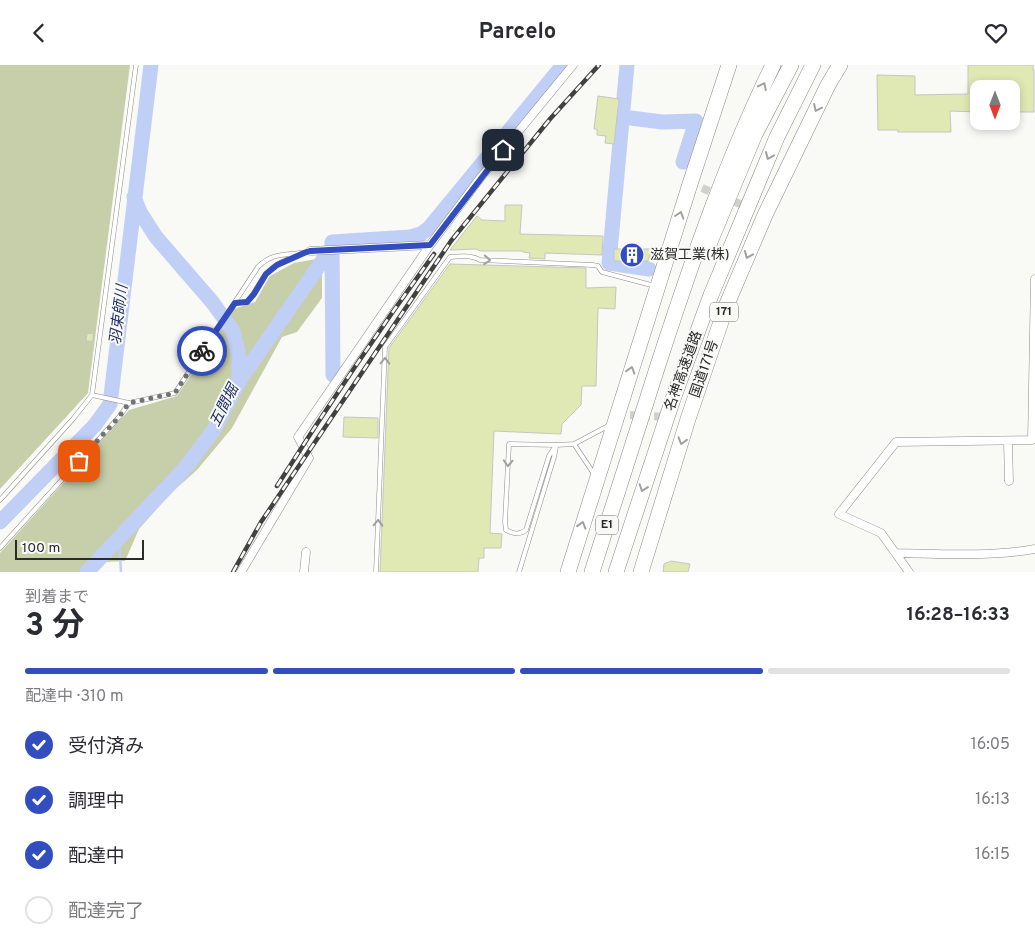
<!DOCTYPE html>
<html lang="ja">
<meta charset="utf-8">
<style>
:root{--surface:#fff;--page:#f7f7f7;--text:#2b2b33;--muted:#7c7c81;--line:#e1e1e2;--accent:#324dbe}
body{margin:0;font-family:Overpass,"Noto Sans JP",sans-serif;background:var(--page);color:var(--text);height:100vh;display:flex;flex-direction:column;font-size:19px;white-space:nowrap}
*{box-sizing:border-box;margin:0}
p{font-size:16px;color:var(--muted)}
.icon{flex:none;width:28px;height:28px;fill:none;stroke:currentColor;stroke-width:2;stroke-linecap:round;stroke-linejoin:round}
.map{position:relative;height:507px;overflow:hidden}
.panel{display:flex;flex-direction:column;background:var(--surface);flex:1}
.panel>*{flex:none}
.needle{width:32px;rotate:180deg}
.tools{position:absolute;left:970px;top:15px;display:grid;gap:10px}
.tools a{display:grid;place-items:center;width:50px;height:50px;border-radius:10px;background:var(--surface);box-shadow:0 2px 8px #0003;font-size:25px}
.scale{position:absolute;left:15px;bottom:12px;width:129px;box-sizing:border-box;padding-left:5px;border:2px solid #2b2b2a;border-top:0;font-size:14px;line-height:18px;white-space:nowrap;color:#2b2b2a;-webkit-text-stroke:4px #f9f9f6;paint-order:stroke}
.pin{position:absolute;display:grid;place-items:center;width:42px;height:42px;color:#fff;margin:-21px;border-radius:10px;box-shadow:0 2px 8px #0006}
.courier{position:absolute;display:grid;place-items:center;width:50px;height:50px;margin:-25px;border:4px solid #324dbe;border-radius:50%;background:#fff;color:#222;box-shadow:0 1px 6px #0007}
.overview em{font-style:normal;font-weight:700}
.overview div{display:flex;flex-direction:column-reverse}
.overview{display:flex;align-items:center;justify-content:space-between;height:85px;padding:0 25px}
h1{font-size:32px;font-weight:700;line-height:38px}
.bar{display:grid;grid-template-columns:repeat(4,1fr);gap:8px 5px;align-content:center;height:60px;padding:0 25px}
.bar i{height:6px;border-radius:4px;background:var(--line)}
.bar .on{background:var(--accent)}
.bar p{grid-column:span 4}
ol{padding:0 25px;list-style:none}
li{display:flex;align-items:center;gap:15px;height:55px}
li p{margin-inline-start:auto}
li .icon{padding:5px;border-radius:50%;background:var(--accent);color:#fff;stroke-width:4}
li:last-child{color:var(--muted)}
li i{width:28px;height:28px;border:2px solid var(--line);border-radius:50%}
header{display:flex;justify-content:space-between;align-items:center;height:65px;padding:0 25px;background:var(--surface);font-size:22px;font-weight:700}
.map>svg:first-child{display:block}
</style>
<header><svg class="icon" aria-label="back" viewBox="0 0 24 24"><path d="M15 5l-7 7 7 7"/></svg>Parcelo<svg class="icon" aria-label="heart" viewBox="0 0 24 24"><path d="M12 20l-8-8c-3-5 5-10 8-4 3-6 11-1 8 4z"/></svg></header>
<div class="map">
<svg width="1035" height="507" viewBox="0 0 1035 507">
<rect width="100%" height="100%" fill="#f9f9f6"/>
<path fill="#c7ceaa" d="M 0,0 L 130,0 L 88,328 L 0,424 Z
M 322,193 L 322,233 L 297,267 L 282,272 L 232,363 L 197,405 L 171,428 L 139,464 L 125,496 L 106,497 L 96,507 L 0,507 L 0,488 L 129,345 L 177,331 L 234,244 L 255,237 L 270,211 L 294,198 Z"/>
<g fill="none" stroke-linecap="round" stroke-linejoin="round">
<path stroke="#c0cff6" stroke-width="2.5" d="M 119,474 L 121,507"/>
<path stroke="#c0cff6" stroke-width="15" d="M 627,0 L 609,198 L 649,204
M 623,52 L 662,57 L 696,56 L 683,97
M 333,310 L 332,177 L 410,172 L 421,169 L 429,163 L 563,0
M 239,316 L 332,182
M 0,457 L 95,360 L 110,339 L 151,0
M 87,507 L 186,402 L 215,363 L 239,316 L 239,291 L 233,266 L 213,238 L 156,172 L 140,147 L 134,132"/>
</g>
<path fill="#e0e9b4" stroke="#c5c6c2" d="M 968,0 L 1033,0 L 1033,5 L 1034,5 L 1034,47 L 1011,47 L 1011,24 L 979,24 L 979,47 L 950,46 L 951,67 L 898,67 L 898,65 L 878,65 L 877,10 L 915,11 L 915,30 L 968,29 Z
M 598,31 L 619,34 L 614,79 L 605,78 L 606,71 L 597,70 L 597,64 L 594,64 Z
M 505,140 L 522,140 L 520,169 L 603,171 L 602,190 L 545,188 L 545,194 L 529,193 L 530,188 L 523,187 L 523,186 L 481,186 L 475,184 L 450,185 L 477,151 L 482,155 L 505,156 Z
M 614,184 L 652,184 L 648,196 L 614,196 Z
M 450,199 L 586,203 L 586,223 L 616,222 L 615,244 L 598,243 L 596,321 L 582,321 L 581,340 L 562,359 L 561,369 L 494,366 L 490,468 L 502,469 L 501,483 L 484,483 L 484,493 L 479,493 L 478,507 L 380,507 L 389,283 Z
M 93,268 L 93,276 L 86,276 L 87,269 Z
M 344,352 L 378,353 L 378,373 L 343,372 Z
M 671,496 L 690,499 L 688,507 L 663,507 L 664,499 Z"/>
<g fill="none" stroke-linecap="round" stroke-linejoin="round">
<path stroke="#d0d0cd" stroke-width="8" stroke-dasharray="8 4" stroke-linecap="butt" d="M 702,123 L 757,146
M 630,350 L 669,352"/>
<defs>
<path id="lane" d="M 235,238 L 247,237 C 255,229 258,219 265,210 C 273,200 286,195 297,190
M 92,330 L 129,338 L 175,328 L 258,202 C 275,185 289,192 310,186
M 574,379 L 608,361
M 556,380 L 549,391 L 526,465 C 519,470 514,469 506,465 L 505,457 L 509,379 L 556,380 L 574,379 L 594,409
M 0,435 L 73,354 L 92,330 L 136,0
M 0,483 L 119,352 L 129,338
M 376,507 L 385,282 L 450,192 C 460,191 471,190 480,195 L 593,200 L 598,201 L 602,207 L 655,221
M 519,507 L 554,392 L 556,382"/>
<path id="street" d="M 310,186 L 430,180 L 481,112 L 573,0
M 1008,377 L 1009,416
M 896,488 C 940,489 992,492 1035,484
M 241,507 L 309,393 L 298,372 L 430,180
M 304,507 L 306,487
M 909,507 L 881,468 L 839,449 L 896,377 L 1032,375 L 1035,214"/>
<path id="highway" d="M 707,184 L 755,69 L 791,0
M 568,507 L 690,119 L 729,0
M 592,507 C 614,437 637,367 659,297 C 692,196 726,96 773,0
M 616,507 L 673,334 L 711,230 L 777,72 L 813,0
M 641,507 L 688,354 L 727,239 L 765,150 L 828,20 L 840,0"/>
</defs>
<use href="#lane" stroke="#8b8b88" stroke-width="5"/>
<use href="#street" stroke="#8b8b88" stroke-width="9"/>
<use href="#highway" stroke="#8b8b88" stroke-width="16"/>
<use href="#lane" stroke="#fff" stroke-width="4"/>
<use href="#street" stroke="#fff" stroke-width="8"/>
<use href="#highway" stroke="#fff" stroke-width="15"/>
<defs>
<path id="rail" d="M 277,421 C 327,342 379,265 434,189
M 233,507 L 261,457 L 451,176 L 550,54 L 599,0"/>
</defs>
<use href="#rail" stroke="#414140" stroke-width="4.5"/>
<use href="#rail" stroke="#f9f9f6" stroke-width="2.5" stroke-dasharray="8" stroke-linecap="butt"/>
</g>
<defs><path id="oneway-chevron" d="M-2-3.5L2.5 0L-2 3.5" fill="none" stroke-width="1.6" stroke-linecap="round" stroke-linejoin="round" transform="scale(1.25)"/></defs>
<g stroke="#a0a09f">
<use href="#oneway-chevron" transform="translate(763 21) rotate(-64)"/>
<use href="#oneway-chevron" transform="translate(817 43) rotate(115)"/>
<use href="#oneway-chevron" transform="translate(769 91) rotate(113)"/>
<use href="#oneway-chevron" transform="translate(680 150) rotate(-72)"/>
<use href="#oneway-chevron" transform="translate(748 190) rotate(113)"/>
<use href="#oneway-chevron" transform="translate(487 195) rotate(4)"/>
<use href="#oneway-chevron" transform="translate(385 296) rotate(-88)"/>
<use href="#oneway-chevron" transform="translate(631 305) rotate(-73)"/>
<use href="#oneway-chevron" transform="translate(682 376) rotate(107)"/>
<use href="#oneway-chevron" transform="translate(508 398) rotate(93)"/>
<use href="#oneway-chevron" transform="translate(643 423) rotate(109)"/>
<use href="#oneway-chevron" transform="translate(378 458) rotate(-88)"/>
<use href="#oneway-chevron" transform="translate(582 460) rotate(-73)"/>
</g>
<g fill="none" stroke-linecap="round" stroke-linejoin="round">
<path stroke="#737371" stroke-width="5" stroke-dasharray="0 9" d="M 79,396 L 119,352 L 129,338 L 175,328 L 202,286"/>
<path stroke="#324dbe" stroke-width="6" d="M 202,286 L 235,238 L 247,237 L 254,229 L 266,209 L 277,200 L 304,188 L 310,186 L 430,180 L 503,85"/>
</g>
<defs>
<symbol id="building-disc" viewBox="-11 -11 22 22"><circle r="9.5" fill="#324dbe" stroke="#f9f9f6"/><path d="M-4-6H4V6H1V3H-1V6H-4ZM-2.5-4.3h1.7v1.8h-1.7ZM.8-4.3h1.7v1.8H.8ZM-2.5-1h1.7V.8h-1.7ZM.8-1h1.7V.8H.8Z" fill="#fff"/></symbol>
</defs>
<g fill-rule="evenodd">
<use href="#building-disc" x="618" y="176" width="28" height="28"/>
</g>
<g text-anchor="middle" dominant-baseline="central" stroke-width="4" stroke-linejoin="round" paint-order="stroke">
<g fill="#f9f9f6" stroke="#696967" stroke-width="1">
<rect x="710" y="237.5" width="28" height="19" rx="4"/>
<rect x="596" y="450.5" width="22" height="19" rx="4"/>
</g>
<g font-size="12" font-weight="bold" fill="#2b2b2a">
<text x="724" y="247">171</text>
<text x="607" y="460">E1</text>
</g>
<g font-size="14" fill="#2b2b2a" stroke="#f9f9f6" text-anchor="start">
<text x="650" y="190">滋賀工業(株)</text>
</g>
<g font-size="14" fill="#2b2b2a" stroke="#f9f9f6">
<text transform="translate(705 304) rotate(-71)">国道171号</text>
<text transform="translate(684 306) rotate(-70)">名神高速道路</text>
</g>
<g font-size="15" font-style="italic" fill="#203169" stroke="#f9f9f6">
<text transform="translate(120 250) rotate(-83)">羽束師川</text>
<text transform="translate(225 341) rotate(-63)">五間堀</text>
</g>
</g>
</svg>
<div class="tools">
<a><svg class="needle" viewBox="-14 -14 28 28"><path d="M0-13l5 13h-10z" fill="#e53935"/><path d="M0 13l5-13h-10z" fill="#7c7c81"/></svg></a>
</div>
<div class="scale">100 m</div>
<div class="pin" style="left:79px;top:396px;background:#ea580c"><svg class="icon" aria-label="bag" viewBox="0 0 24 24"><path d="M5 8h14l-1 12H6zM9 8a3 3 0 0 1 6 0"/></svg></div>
<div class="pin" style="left:503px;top:85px;background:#1f2937"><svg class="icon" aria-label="home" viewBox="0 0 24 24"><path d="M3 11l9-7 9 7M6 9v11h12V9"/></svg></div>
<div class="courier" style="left:202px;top:286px"><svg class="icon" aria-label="bike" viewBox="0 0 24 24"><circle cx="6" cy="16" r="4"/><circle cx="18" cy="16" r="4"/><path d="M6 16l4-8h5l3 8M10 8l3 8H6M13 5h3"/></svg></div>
</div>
<section class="panel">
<div class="overview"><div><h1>3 分</h1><p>到着まで</p></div><em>16:28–16:33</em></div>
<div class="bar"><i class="on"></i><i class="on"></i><i class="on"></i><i></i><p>配達中 · 310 m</p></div>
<ol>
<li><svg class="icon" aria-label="check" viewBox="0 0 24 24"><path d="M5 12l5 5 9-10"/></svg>受付済み<p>16:05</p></li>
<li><svg class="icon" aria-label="check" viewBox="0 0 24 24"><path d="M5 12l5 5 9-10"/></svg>調理中<p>16:13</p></li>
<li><svg class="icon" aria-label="check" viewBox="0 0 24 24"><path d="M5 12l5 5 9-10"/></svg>配達中<p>16:15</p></li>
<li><i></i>配達完了</li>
</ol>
</section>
